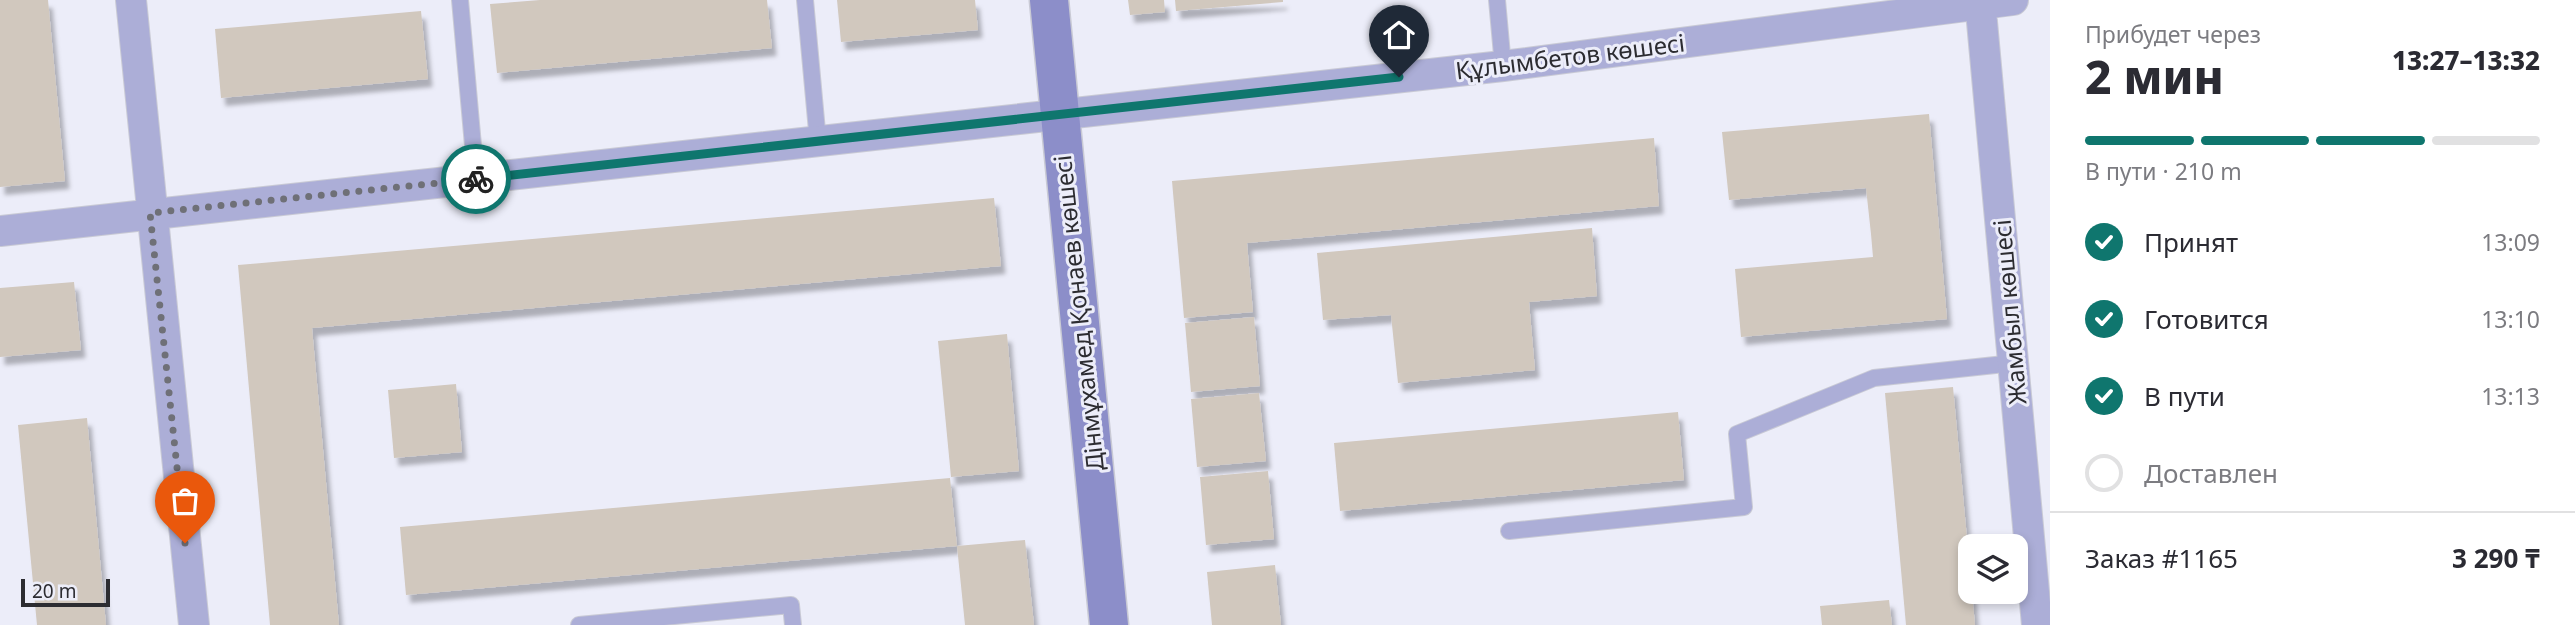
<!DOCTYPE html>
<html lang="ru">
<meta charset="utf-8">
<style>
:root{--surface:#fff;--page:#f2f2f3;--text:#2b2b33;--muted:#7c7c81;--line:#e1e1e2;--accent:#0f766e}
body{margin:0;font-family:"Noto Sans",sans-serif;background:var(--page);color:var(--text);height:100vh;display:flex;flex-direction:column;font-size:26px;white-space:nowrap}
*{box-sizing:border-box;margin:0}
p{font-size:23px;color:var(--muted)}
.icon{flex:none;width:38px;height:38px;fill:none;stroke:currentColor;stroke-width:2;stroke-linecap:round;stroke-linejoin:round}
.map{position:relative;flex:1;overflow:hidden}
.sheet{display:flex;flex-direction:column;background:var(--surface);width:525px}
.sheet>*{flex:none}
.fabs{position:absolute;left:1958px;top:534px;display:grid;gap:14px}
.fabs a{display:grid;place-items:center;width:70px;height:70px;border-radius:14px;background:var(--surface);box-shadow:0 4px 10px #0003;font-size:35px}
.scale{position:absolute;left:21px;bottom:18px;width:89px;box-sizing:border-box;padding-left:7px;border:4px solid #2c2c31;border-top:0;font-size:19px;line-height:24px;white-space:nowrap;color:#2c2c31;-webkit-text-stroke:5px #ecedf9;paint-order:stroke}
.pin{position:absolute;display:grid;place-items:center;width:60px;height:60px;color:#fff;margin:-72px -30px;border-radius:50% 50% 50% 0;rotate:-45deg;box-shadow:0 0 7px #0007}
.pin .icon{rotate:45deg}
.courier{position:absolute;display:grid;place-items:center;width:70px;height:70px;margin:-35px;border:5px solid #0f766e;border-radius:50%;background:#fff;color:#222;box-shadow:0 2px 9px #0007}
.head em{font-style:normal;font-weight:800}
.head div{display:flex;flex-direction:column-reverse}
.head{display:flex;align-items:center;justify-content:space-between;height:119px;padding:0 35px}
h1{font-size:46px;font-weight:800;line-height:52px}
.bar{display:grid;grid-template-columns:repeat(4,1fr);gap:10px 7px;align-content:center;height:84px;padding:0 35px}
.bar i{height:9px;border-radius:5px;background:var(--line)}
.bar .current{background:var(--accent)}
.bar p{grid-column:span 4}
.line{display:flex;align-items:center;gap:18px;padding:0 35px;border-top:2px solid var(--line)}
.line div{flex:1}
ol{padding:0 35px;list-style:none}
li{display:flex;align-items:center;gap:21px;height:77px}
li p{margin-inline-start:auto}
li .icon{padding:7px;border-radius:50%;background:var(--accent);color:#fff;stroke-width:4}
li:last-child{color:var(--muted)}
li i{width:38px;height:38px;border:4px solid var(--line);border-radius:50%}
main{display:flex;flex:1;min-height:0}
.map>svg:first-child{display:block}
</style>
<main>
<div class="map">
<svg width="2050" height="625" viewBox="0 0 2050 625">
<defs>
<filter id="shadow"><feDropShadow dx="4.5" dy="8" stdDeviation="2" flood-color="#0004"/></filter>
</defs>
<rect width="100%" height="100%" fill="#ecedf9"/>
<path fill="#d1c8be" filter="url(#shadow)" d="M 0,0 L 48,0 L 65,181 L 0,187 Z
M 540,0 L 767,0 L 772,48 L 497,73 L 490,4 Z
M 837,0 L 975,0 L 978,30 L 841,42 Z
M 1128,0 L 1164,0 L 1165,12 L 1130,15 Z
M 1175,0 L 1283,0 L 1283,2 L 1176,11 Z
M 421,11 L 428,79 L 221,98 L 215,29 Z
M 1929,114 L 1947,319 L 1741,337 L 1735,269 L 1873,257 L 1871,234 L 1866,188 L 1729,200 L 1722,132 Z
M 1654,138 L 1659,206 L 1247,243 L 1253,312 L 1184,318 L 1172,181 Z
M 994,198 L 1001,266 L 312,328 L 339,625 L 270,625 L 238,265 Z
M 1592,228 L 1597,296 L 1529,302 L 1535,370 L 1398,383 L 1391,315 L 1323,320 L 1317,253 Z
M 74,282 L 81,350 L 0,357 L 0,288 Z
M 1254,317 L 1260,386 L 1191,392 L 1185,323 Z
M 1007,334 L 1019,471 L 951,477 L 938,341 Z
M 456,384 L 462,452 L 394,458 L 388,390 Z
M 1953,387 L 1975,625 L 1906,625 L 1885,393 Z
M 1259,393 L 1266,461 L 1197,467 L 1191,399 Z
M 1678,412 L 1684,480 L 1340,511 L 1334,443 Z
M 87,418 L 106,625 L 37,625 L 18,425 Z
M 1268,471 L 1274,539 L 1206,545 L 1200,477 Z
M 950,478 L 957,546 L 406,595 L 400,527 Z
M 1025,540 L 1034,625 L 965,625 L 957,546 Z
M 1275,565 L 1281,625 L 1212,625 L 1207,572 Z
M 1889,600 L 1892,625 L 1822,625 L 1820,606 Z"/>
<g fill="none" stroke-linecap="round" stroke-linejoin="round">
<defs>
<path id="lane" d="M 460,0 L 476,179
M 805,0 L 818,142
M 1497,0 L 1503,66
M 1509,531 L 1744,507 L 1737,434 L 1874,378 L 2014,363
M 579,625 L 791,605 L 793,625"/>
<path id="street" d="M 131,0 L 194,625
M 1980,0 L 2037,625
M 0,231 L 1503,66 L 2013,0"/>
<path id="secondary" d="M 1049,0 L 1109,625"/>
</defs>
<use href="#lane" stroke="#c9cad5" stroke-width="18"/>
<use href="#street" stroke="#c9cad5" stroke-width="32"/>
<use href="#secondary" stroke="#c9cad5" stroke-width="41"/>
<use href="#lane" stroke="#acaed7" stroke-width="16"/>
<use href="#street" stroke="#acaed7" stroke-width="30"/>
<use href="#secondary" stroke="#8c8ec9" stroke-width="38"/>
</g>
<g fill="none" stroke-linecap="round" stroke-linejoin="round">
<path stroke="#6f7077" stroke-width="7" stroke-dasharray="0 12.6" d="M 185,543 L 150,213 L 476,179"/>
<path stroke="#0f766e" stroke-width="9" d="M 476,179 L 1399,77"/>
</g>
<g text-anchor="middle" dominant-baseline="central" stroke-width="6" stroke-linejoin="round" paint-order="stroke">
<g font-size="24" fill="#2c2c31" stroke="#ecedf9">
<text transform="translate(1570 56) rotate(-7)">Құлымбетов көшесі</text>
<text transform="translate(2009 312) rotate(-95)">Жамбыл көшесі</text>
<text transform="translate(1078 313) rotate(-96)">Дінмұхамед Қонаев көшесі</text>
</g>
</g>
</svg>
<div class="fabs">
<a><svg class="icon" aria-label="layers" viewBox="0 0 24 24"><path d="M12 4l9 5-9 5-9-5zM3 14l9 5 9-5"/></svg></a>
</div>
<div class="scale">20 m</div>
<div class="pin" style="left:185px;top:543px;background:#ea580c"><svg class="icon" aria-label="bag" viewBox="0 0 24 24"><path d="M5 8h14l-1 12H6zM9 8a3 3 0 0 1 6 0"/></svg></div>
<div class="pin" style="left:1399px;top:77px;background:#1f2937"><svg class="icon" aria-label="home" viewBox="0 0 24 24"><path d="M3 11l9-7 9 7M6 9v11h12V9"/></svg></div>
<div class="courier" style="left:476px;top:179px"><svg class="icon" aria-label="bike" viewBox="0 0 24 24"><circle cx="6" cy="16" r="4"/><circle cx="18" cy="16" r="4"/><path d="M6 16l4-8h5l3 8M10 8l3 8H6M13 5h3"/></svg></div>
</div>
<section class="sheet">
<div class="head"><div><h1>2 мин</h1><p>Прибудет через</p></div><em>13:27–13:32</em></div>
<div class="bar"><i class="current"></i><i class="current"></i><i class="current"></i><i></i><p>В пути · 210 m</p></div>
<ol>
<li><svg class="icon" aria-label="check" viewBox="0 0 24 24"><path d="M5 12l5 5 9-10"/></svg>Принят<p>13:09</p></li>
<li><svg class="icon" aria-label="check" viewBox="0 0 24 24"><path d="M5 12l5 5 9-10"/></svg>Готовится<p>13:10</p></li>
<li><svg class="icon" aria-label="check" viewBox="0 0 24 24"><path d="M5 12l5 5 9-10"/></svg>В пути<p>13:13</p></li>
<li><i></i>Доставлен</li>
</ol>
<div class="line" style="height:91px"><div>Заказ #1165</div><b>3 290 ₸</b></div>
</section>
</main>
